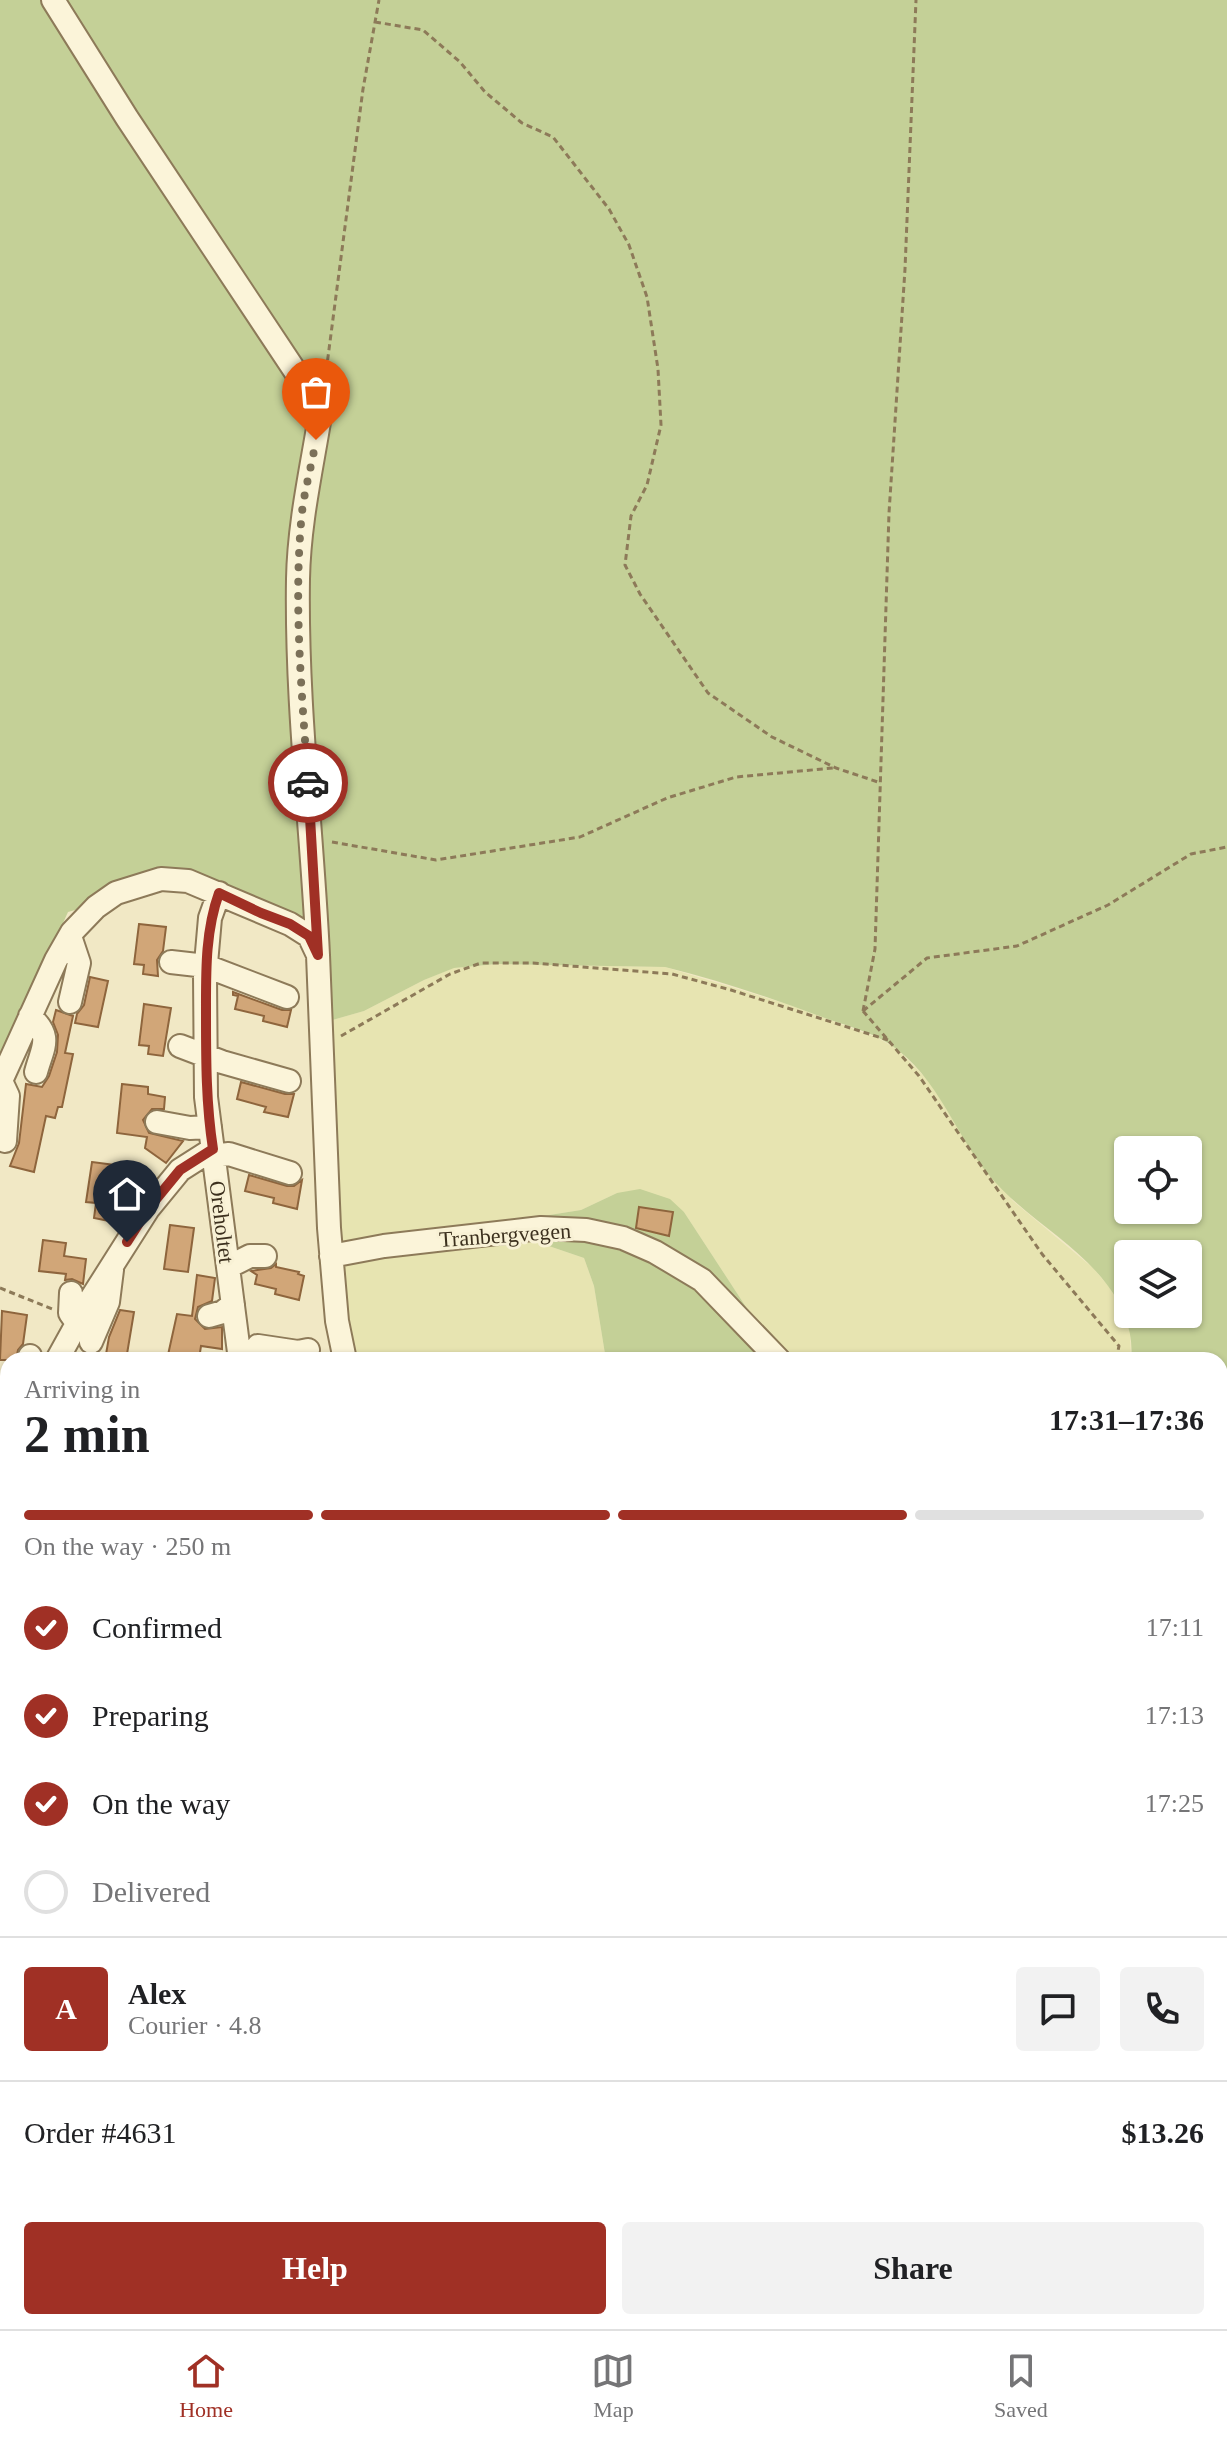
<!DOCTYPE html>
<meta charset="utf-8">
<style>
:root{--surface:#fff;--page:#f2f2f2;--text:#202124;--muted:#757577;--line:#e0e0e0;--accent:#a03025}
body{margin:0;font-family:"Times New Roman",serif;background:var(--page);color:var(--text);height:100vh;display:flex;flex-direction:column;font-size:30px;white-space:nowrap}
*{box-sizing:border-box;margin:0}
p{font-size:26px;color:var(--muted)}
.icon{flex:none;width:44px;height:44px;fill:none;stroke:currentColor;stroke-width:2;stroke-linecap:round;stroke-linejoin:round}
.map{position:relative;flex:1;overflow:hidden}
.panel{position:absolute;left:0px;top:1352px;width:1228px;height:978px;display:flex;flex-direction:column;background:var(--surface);border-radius:24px 24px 0 0;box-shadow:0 2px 6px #0004}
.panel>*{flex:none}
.tools{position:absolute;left:1114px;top:1136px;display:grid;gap:16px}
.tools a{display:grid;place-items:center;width:88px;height:88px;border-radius:8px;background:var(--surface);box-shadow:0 2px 6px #0004;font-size:40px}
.pin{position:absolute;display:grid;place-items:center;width:68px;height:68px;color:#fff;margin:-82px -34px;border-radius:50% 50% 50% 0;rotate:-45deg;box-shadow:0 0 8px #0007}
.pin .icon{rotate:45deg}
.courier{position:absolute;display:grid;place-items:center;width:80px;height:80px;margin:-40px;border:6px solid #a03025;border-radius:50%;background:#fff;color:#222;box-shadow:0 2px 10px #0007}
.overview em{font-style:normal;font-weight:600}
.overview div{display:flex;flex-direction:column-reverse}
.overview{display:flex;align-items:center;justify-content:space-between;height:136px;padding:0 24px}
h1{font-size:52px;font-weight:600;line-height:60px}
.bar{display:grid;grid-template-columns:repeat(4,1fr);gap:12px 8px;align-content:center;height:96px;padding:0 24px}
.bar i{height:10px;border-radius:6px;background:var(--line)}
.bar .active{background:var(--accent)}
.bar p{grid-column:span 4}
.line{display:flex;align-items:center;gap:20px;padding:0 24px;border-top:2px solid var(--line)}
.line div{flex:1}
.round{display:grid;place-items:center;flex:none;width:84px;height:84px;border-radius:8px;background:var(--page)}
ol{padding:0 24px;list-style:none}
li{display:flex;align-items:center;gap:24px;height:88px}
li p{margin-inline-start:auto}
li .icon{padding:8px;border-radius:50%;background:var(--accent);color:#fff;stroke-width:4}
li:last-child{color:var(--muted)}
li i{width:44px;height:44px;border:4px solid var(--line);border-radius:50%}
.primary-button{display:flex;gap:16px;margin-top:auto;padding:16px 24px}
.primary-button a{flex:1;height:92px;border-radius:8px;background:var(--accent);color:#fff;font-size:32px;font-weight:600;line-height:92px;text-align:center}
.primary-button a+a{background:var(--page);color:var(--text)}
.menu{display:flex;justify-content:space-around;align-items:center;height:112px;border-top:2px solid var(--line);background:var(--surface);font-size:22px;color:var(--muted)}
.menu a{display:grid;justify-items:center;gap:4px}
.menu .active{color:var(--accent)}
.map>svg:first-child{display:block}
</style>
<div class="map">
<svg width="1227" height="2329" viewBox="0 0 1227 2329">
<rect width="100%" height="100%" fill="#f1e8c5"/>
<path fill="#e7e4b1" d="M 497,964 L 665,967 L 787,1004 L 878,1038 L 898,1050 L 930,1082 L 974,1154 L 1013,1201 L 1093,1268 L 1109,1287 L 1122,1308 L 1130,1330 L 1131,1360 L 786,1360 L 763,1333 L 684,1212 L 617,1193 L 581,1210 L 543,1216 L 540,1243 L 584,1258 L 594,1286 L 606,1360 L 354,1360 L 334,1222 L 329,1021 L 364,1011 L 424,980 L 453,968 Z
M 1220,1443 L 1227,1447 L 1227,1643 L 1220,1644 Z
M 1013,2322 L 1085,2322 L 1085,2329 L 1037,2329 Z"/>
<path fill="#c4d097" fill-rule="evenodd" d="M 0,0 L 1227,0 L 1227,1447 L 1220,1443 L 1220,1360 L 1131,1360 C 1134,1333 1124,1308 1108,1286 C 1076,1242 1023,1217 988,1174 C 951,1129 935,1067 879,1038 C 861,1029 841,1024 822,1017 C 771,998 718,980 665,967 L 497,964 L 454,968 L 424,980 L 364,1011 L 329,1021 L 327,935 L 180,881 L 68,912 L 0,1063 ZM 1128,1150 L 1188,1150 L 1188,1210 L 1128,1210 ZM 1128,1254 L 1188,1254 L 1188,1314 L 1128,1314 Z
M 640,1189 L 670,1199 L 684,1212 L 763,1333 L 786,1360 L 606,1360 L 594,1286 L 584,1258 L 540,1243 L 537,1233 L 543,1216 L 581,1210 L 617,1193 Z
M 1227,2195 L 1227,2296 L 1220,2300 L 1220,2200 Z"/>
<path fill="#d1a678" stroke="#8e653d" stroke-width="2" d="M 139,924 L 166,927 L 163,951 L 157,960 L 158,976 L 143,974 L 144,965 L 134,964 Z
M 90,977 L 108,981 L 98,1027 L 75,1023 L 77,1014 L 84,1005 Z
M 233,992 L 282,1010 L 291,1010 L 287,1027 L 263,1021 L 264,1016 L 235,1009 L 238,996 L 233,995 Z
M 144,1004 L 171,1008 L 163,1056 L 148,1054 L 149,1046 L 139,1045 Z
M 56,1010 L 73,1016 L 65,1053 L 73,1054 L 62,1107 L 58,1107 L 55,1118 L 46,1116 L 34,1172 L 10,1166 L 19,1143 L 26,1084 L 42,1087 L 49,1076 L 57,1052 L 58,1035 L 53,1022 Z
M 241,1082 L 285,1094 L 294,1094 L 288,1117 L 264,1112 L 266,1107 L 237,1099 Z
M 122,1084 L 148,1087 L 148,1094 L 165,1097 L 164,1109 L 152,1109 L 143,1120 L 149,1133 L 183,1141 L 166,1163 L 145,1148 L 147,1137 L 117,1133 Z
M 92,1162 L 146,1169 L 143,1193 L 115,1187 L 108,1202 L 109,1221 L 94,1218 L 96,1203 L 86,1202 Z
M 249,1175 L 287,1186 L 294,1186 L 302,1180 L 297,1209 L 273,1203 L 274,1198 L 245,1191 Z
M 639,1207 L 673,1212 L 669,1236 L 636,1228 Z
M 170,1225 L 194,1228 L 188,1272 L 164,1269 Z
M 43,1240 L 66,1243 L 64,1256 L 86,1259 L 83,1284 L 72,1279 L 65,1280 L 66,1274 L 39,1271 Z
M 276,1264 L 276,1267 L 299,1272 L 298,1274 L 304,1276 L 299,1300 L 275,1294 L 276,1289 L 255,1284 L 257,1275 L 251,1271 L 271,1268 Z
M 197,1275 L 215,1278 L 212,1301 L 198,1307 L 195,1319 L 205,1329 L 222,1327 L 222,1349 L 201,1346 L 199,1359 L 168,1355 L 177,1314 L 192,1316 Z
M 120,1310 L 134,1312 L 126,1360 L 105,1360 L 109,1337 Z
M 2,1311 L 27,1315 L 23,1344 L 18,1350 L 16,1360 L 0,1360 Z"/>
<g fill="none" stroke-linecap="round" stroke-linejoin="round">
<defs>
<path id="minor" d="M 53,0 L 127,118 L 321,410 C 312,467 299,522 298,579 C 296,704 312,830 318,955
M 219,893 L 210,918 L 205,975 L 206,1097 L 240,1360
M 70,936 L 79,963 L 70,1002
M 171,962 L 206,966 L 287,997
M 30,1016 C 53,1037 43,1046 36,1072
M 180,1046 L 222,1062 L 289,1081
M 1,1081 L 8,1096 L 5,1141
M 0,1083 L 56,960 L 72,932 L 96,907 L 116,893 L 161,879 L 188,881 L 290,924 L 309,936 L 318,955 L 329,1228 L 337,1321 L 345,1360
M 157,1122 L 190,1128 L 210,1127
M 213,1156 L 229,1154 L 290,1173
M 122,1205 L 135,1209 L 141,1219
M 331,1256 L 384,1246 L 541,1228 L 586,1230 L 623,1238 L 655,1252 L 702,1280 L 779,1360
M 228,1267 L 250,1256 L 265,1256
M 71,1293 L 70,1313 L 77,1323
M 209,1316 L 223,1312 L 233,1304
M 91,1342 L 108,1302 L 112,1270
M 30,1360 L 30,1356
M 57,1360 L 89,1302 L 148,1209 L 180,1170 L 213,1149
M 249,1360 L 258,1346 L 298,1352 L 308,1350
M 0,1443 L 8,1444
M 0,1532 C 2,1512 0,1484 8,1466
M 0,1773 L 8,1775
M 0,2197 L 8,2200
M 290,2322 L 305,2329
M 336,2322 L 341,2329
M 428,2322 L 429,2329
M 619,2322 L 624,2329
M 840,2322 L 845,2329
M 867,2322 L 874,2329
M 1146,2322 L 1146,2329
M 193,2329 L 193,2322
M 244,2329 L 265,2322"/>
</defs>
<use href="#minor" stroke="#8d7a59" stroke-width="26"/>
<path stroke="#8d7a59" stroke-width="3" stroke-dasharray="6 4" stroke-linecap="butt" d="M 375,22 L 423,30 L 460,62 L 485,92 L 522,123 L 553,137 L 609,209 L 629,245 L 647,297 L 658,369 L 661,425 L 647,485 L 631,516 L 625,565 L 640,594 L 708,693 L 772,737 L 836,768 L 881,783
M 325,380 L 363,89 L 379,0
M 332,842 L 436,860 L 580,837 L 667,798 L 736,777 L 833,768
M 863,1011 L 875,949 L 889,513 L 905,269 L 916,0
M 863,1011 L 919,1076 L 1042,1254 L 1119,1346 L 1116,1360
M 863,1011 L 927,958 L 1017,946 L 1108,905 L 1191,854 L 1227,847
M 341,1036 L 450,974 L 481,963 L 533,963 L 672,974 L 731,990 L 888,1040
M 0,1288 L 52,1309
M 1220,2011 L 1227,2004"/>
<use href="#minor" stroke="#fbf4d9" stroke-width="22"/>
</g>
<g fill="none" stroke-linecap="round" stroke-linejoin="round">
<path stroke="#7b7058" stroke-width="8" stroke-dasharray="0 14.4" d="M 308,783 C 302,693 293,603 302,512 C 305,488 312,464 316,440"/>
<path stroke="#a03025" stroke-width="10" d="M 127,1242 L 148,1209 L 180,1170 L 213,1149 C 206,1104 206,1060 206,1014 C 206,973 205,932 219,893 L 261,913 L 290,924 L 309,936 L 318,955 L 308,783"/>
</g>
<g text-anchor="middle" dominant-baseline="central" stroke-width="6" stroke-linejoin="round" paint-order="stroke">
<g font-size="22" fill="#3c301e" stroke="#f8f1d5">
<text transform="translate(222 1222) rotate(83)">Oreholtet</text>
<text transform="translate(505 1235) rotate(-4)">Tranbergvegen</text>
</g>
</g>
</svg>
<div class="tools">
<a><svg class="icon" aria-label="locate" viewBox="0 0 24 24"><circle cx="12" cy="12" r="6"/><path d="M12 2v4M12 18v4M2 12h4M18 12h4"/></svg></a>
<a><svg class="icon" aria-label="layers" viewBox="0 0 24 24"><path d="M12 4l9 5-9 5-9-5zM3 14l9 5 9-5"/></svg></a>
</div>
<div class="pin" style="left:316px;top:440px;background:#ea580c"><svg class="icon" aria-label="bag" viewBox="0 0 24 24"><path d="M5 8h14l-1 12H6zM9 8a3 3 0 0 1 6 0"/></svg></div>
<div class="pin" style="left:127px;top:1242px;background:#1f2937"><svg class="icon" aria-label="home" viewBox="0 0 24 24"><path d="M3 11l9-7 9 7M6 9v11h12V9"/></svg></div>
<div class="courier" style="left:308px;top:783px"><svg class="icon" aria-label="car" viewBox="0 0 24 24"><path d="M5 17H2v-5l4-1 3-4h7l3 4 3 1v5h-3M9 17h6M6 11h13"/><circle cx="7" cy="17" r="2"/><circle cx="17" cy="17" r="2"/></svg></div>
<section class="panel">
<div class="overview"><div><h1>2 min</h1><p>Arriving in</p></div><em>17:31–17:36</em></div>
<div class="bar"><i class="active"></i><i class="active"></i><i class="active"></i><i></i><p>On the way · 250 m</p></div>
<ol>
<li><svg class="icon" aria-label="check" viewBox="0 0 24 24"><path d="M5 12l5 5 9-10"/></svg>Confirmed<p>17:11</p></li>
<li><svg class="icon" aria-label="check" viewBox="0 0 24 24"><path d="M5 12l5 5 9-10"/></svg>Preparing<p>17:13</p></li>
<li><svg class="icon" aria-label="check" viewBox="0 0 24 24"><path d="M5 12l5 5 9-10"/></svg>On the way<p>17:25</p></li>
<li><i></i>Delivered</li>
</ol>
<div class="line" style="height:144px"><b class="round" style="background:var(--accent);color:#fff">A</b><div><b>Alex</b><p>Courier · 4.8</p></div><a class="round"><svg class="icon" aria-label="chat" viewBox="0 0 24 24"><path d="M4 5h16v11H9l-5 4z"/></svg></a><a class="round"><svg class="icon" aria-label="phone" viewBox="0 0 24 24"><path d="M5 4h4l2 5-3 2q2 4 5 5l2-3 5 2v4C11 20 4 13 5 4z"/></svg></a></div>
<div class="line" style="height:104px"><div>Order #4631</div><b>$13.26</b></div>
<div class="primary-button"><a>Help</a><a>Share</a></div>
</section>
</div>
<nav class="menu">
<a class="active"><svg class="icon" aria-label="home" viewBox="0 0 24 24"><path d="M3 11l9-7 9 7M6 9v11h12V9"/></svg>Home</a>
<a><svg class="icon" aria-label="map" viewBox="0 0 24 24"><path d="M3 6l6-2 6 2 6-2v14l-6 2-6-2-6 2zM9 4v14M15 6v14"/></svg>Map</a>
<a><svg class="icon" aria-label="saved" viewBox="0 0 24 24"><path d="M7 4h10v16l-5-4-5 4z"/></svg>Saved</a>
</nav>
